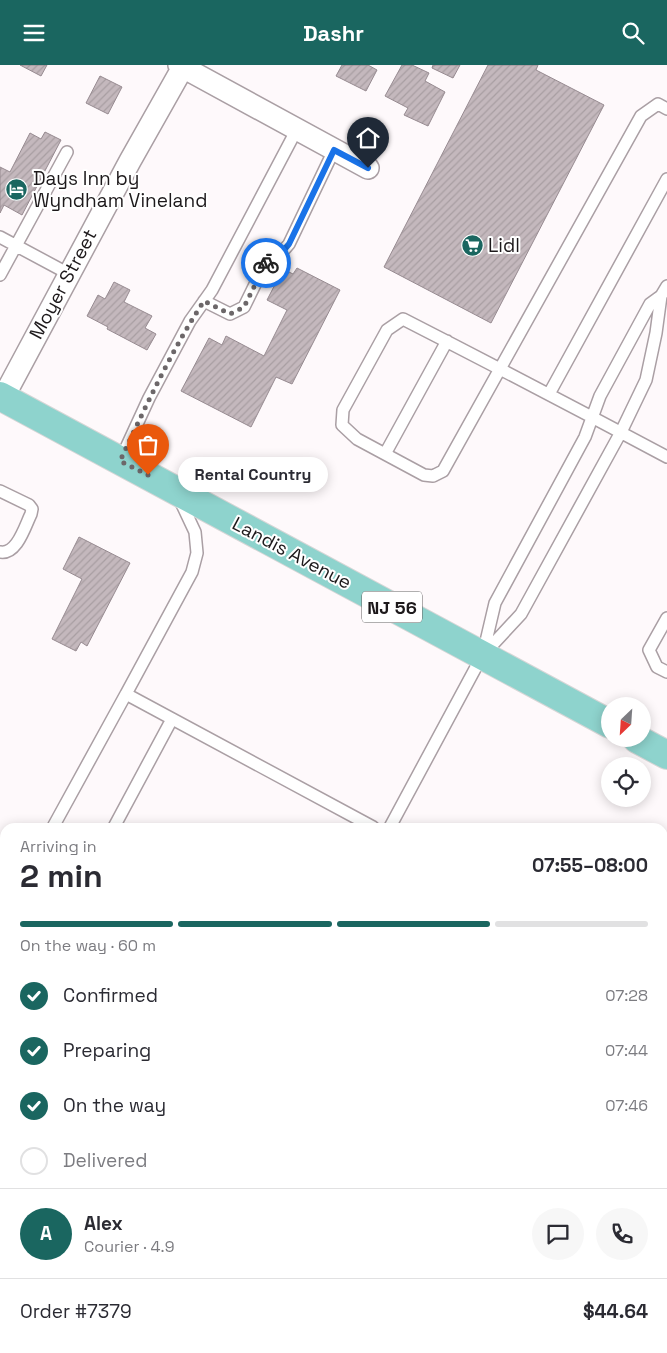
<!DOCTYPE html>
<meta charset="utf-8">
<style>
:root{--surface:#fff;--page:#f7f7f7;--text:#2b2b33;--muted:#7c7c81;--line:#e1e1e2;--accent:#1a6660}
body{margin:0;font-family:"Space Grotesk",sans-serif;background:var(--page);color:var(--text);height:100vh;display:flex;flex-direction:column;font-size:19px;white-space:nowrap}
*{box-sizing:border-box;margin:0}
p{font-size:16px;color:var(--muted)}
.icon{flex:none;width:28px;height:28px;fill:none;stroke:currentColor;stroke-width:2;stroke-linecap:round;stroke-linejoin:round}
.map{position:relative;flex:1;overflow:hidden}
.sheet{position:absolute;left:0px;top:758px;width:668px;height:531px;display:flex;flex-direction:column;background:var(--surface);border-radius:15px 15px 0 0;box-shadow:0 2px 12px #0003}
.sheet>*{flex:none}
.needle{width:32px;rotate:205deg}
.tools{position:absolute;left:601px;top:632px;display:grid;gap:10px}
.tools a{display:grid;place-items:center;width:50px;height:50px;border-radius:50%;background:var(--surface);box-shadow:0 2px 12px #0003;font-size:25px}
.pin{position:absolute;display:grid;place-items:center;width:42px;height:42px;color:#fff;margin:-51px -21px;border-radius:50% 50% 50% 0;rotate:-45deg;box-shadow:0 0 5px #0007}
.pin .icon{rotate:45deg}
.courier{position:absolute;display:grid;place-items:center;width:50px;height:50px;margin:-25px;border:4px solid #1a73e8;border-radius:50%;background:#fff;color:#222;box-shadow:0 1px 6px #0007}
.bubble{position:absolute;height:35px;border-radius:18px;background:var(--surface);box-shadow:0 2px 12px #0003;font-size:16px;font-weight:700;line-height:35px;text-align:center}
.summary em{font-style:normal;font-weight:700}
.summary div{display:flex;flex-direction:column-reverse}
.summary{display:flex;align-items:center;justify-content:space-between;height:85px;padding:0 20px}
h1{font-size:32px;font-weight:700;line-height:38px}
.bar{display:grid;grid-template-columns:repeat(4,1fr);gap:8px 5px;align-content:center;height:60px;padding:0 20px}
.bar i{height:6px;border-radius:4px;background:var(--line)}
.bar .active{background:var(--accent)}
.bar p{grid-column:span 4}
.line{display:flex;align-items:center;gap:12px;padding:0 20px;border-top:1px solid var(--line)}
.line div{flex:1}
.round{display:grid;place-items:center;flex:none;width:52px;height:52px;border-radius:26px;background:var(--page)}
ol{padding:0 20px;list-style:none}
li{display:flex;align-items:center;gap:15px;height:55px}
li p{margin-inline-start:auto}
li .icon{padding:5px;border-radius:50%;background:var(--accent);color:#fff;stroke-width:4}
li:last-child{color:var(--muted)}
li i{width:28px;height:28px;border:2px solid var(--line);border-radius:50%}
header{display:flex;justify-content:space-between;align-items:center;height:65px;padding:0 20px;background:var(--accent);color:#fff;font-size:22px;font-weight:700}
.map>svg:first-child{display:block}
</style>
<header><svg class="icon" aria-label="menu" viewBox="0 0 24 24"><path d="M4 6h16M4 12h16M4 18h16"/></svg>Dashr<svg class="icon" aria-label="search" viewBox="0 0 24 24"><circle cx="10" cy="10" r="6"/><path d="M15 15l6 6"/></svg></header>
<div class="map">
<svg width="667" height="1288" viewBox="0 0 667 1288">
<defs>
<pattern id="forest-firs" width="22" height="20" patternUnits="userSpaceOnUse" patternTransform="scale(1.25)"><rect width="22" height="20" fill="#f5acd3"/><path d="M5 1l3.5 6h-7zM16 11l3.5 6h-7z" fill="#d293b5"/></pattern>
<pattern id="building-hatch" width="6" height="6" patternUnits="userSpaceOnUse" patternTransform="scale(1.25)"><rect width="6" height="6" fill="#c4b8bd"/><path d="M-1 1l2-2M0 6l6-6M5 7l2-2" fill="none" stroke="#a89ea2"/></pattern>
</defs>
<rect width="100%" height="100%" fill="#fef9fb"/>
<path fill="url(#forest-firs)" d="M 667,1194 L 667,1288 L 616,1288 L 619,1284 L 662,1284 L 663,1203 Z"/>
<path fill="url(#building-hatch)" stroke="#978b91" d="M 20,0 L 47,0 L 41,11 Z
M 342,0 L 368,0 L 377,5 L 366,26 L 336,11 Z
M 402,0 L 412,0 L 429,8 L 425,16 L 445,27 L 428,61 L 404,50 L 408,43 L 385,31 Z
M 433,0 L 460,0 L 453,13 L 432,3 Z
M 488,0 L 538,0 L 536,5 L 604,40 L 491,258 L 384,202 Z
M 100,11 L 122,22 L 108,49 L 86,38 Z
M 45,67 L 61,75 L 22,150 L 4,140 L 0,148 L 0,102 L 10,107 L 30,68 L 41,74 Z
M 297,203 L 340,225 L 292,319 L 276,312 L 251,362 L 181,326 L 209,273 L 222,280 L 226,271 L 264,291 L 287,245 L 267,235 L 283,204 L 293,209 Z
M 114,217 L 130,225 L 124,237 L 152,251 L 145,263 L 156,269 L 147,285 L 107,264 L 108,262 L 87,251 L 98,230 L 105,234 Z
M 79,472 L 130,498 L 87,581 L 81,577 L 76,586 L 52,574 L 82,514 L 63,504 Z
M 5,1236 L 5,1284 L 544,1284 L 548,1286 L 547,1288 L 0,1288 L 0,1245 Z"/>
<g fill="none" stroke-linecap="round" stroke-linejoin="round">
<defs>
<path id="lane" d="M 667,44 L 658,39 L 641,51 L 443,406 L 433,411 L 424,410 L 357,374 L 342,360 L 343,345 L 387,265 L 403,254 C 491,299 579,345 667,392
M 0,172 L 69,209
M 0,210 L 67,87
M 204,236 L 230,249 L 244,242 L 269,191 L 283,186 L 289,179 L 334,85
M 549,329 L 667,114
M 385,389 L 447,276
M 120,396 L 149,333 L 190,256 L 212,225 L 297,64
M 0,426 L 29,440 L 32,444 L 31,449 C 25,461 17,490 0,487
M 667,553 L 649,585 L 657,602 L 667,607
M 483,589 L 495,538 L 585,372 L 600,331 L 650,239 L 661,231
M 126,629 L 192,507 L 197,488 L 195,467 L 179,433
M 53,762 L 126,629 L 373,762
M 114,762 L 172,654
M 390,762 L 482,591 L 521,549 L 621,367 L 646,315 L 656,268 L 661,231 L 667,221
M 0,861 L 5,851
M 662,919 L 667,921
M 0,933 L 5,936
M 0,976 L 5,967
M 662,1128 L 667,1120
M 577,1288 L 579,1284"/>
<path id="street" d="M 179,0 L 368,103
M 3,333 L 130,96 L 183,2"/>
<path id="primary" d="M 0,331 L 610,659
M 637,674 L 667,690"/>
</defs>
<use href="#lane" stroke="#aa9fa4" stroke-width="14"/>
<use href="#street" stroke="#aa9fa4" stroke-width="24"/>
<use href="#primary" stroke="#d6d6d6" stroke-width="30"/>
<use href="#lane" stroke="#fff" stroke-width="11"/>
<use href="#street" stroke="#fff" stroke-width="21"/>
<use href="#primary" stroke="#8ed3cd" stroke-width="28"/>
</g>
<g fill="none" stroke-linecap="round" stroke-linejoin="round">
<path stroke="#6c6769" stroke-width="5" stroke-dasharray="0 9" d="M 148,410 L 120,396 C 146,341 171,286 204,236 L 230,249 L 244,242 L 266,198"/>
<path stroke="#1a73e8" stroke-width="6" d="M 266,198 L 269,191 L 283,186 L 289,179 L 334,85 L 368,103"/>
</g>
<defs>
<symbol id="hotel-disc" viewBox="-11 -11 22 22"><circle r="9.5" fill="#1a6660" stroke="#fff"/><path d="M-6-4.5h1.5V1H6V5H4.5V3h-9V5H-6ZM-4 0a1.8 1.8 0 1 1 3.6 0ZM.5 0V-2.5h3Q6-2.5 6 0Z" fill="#fff"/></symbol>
<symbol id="supermarket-disc" viewBox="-11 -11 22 22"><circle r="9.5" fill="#1a6660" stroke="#fff"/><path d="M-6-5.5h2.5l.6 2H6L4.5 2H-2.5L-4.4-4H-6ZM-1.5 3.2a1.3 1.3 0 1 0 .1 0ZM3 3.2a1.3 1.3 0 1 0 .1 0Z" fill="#fff"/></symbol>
</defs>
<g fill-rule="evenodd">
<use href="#hotel-disc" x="4" y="112" width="25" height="25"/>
<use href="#supermarket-disc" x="460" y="168" width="25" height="25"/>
</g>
<g text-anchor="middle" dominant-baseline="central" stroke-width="4" stroke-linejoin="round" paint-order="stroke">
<rect fill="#fff" stroke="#615e5f" stroke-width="1" x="362" y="526.5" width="60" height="31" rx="4"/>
<g font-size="18" font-weight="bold" fill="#1d191b">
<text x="392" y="542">NJ 56</text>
</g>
<g font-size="19" fill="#1d191b" stroke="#fff" text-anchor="start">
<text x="33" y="113">Days Inn by<tspan x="33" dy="22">Wyndham Vineland</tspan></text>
<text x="488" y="180">Lidl</text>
</g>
<g font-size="19" fill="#1d191b" stroke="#fff">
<text transform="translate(63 219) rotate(-62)">Moyer Street</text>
<text transform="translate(292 488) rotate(28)">Landis Avenue</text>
</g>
</g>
</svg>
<div class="tools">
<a><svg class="needle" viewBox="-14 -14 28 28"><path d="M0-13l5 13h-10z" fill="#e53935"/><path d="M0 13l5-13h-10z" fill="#7c7c81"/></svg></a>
<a><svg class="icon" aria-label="locate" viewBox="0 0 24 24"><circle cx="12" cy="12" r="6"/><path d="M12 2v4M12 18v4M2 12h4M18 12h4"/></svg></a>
</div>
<div class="pin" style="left:148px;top:410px;background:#ea580c"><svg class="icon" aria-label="bag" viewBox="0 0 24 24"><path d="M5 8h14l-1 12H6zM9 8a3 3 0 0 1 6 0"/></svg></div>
<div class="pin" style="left:368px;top:103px;background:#1f2937"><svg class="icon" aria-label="home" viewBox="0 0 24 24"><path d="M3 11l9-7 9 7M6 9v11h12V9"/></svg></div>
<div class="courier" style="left:266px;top:198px"><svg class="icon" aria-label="bike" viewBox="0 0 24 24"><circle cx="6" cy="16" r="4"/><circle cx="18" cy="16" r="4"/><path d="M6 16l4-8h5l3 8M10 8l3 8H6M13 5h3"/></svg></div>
<div class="bubble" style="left:178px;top:392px;width:150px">Rental Country</div>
<section class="sheet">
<div class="summary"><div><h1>2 min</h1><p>Arriving in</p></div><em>07:55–08:00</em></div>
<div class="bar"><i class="active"></i><i class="active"></i><i class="active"></i><i></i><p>On the way · 60 m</p></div>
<ol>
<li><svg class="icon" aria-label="check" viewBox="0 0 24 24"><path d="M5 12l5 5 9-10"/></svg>Confirmed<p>07:28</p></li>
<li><svg class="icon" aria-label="check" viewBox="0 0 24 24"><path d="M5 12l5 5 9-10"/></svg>Preparing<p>07:44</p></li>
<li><svg class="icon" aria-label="check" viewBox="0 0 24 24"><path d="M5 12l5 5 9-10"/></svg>On the way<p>07:46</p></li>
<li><i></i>Delivered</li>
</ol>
<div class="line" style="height:90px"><b class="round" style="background:var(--accent);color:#fff">A</b><div><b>Alex</b><p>Courier · 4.9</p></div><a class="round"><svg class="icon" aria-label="chat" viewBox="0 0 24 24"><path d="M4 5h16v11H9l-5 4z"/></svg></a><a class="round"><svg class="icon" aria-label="phone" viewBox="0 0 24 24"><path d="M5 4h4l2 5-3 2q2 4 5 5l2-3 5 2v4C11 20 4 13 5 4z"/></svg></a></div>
<div class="line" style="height:65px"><div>Order #7379</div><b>$44.64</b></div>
</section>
</div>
